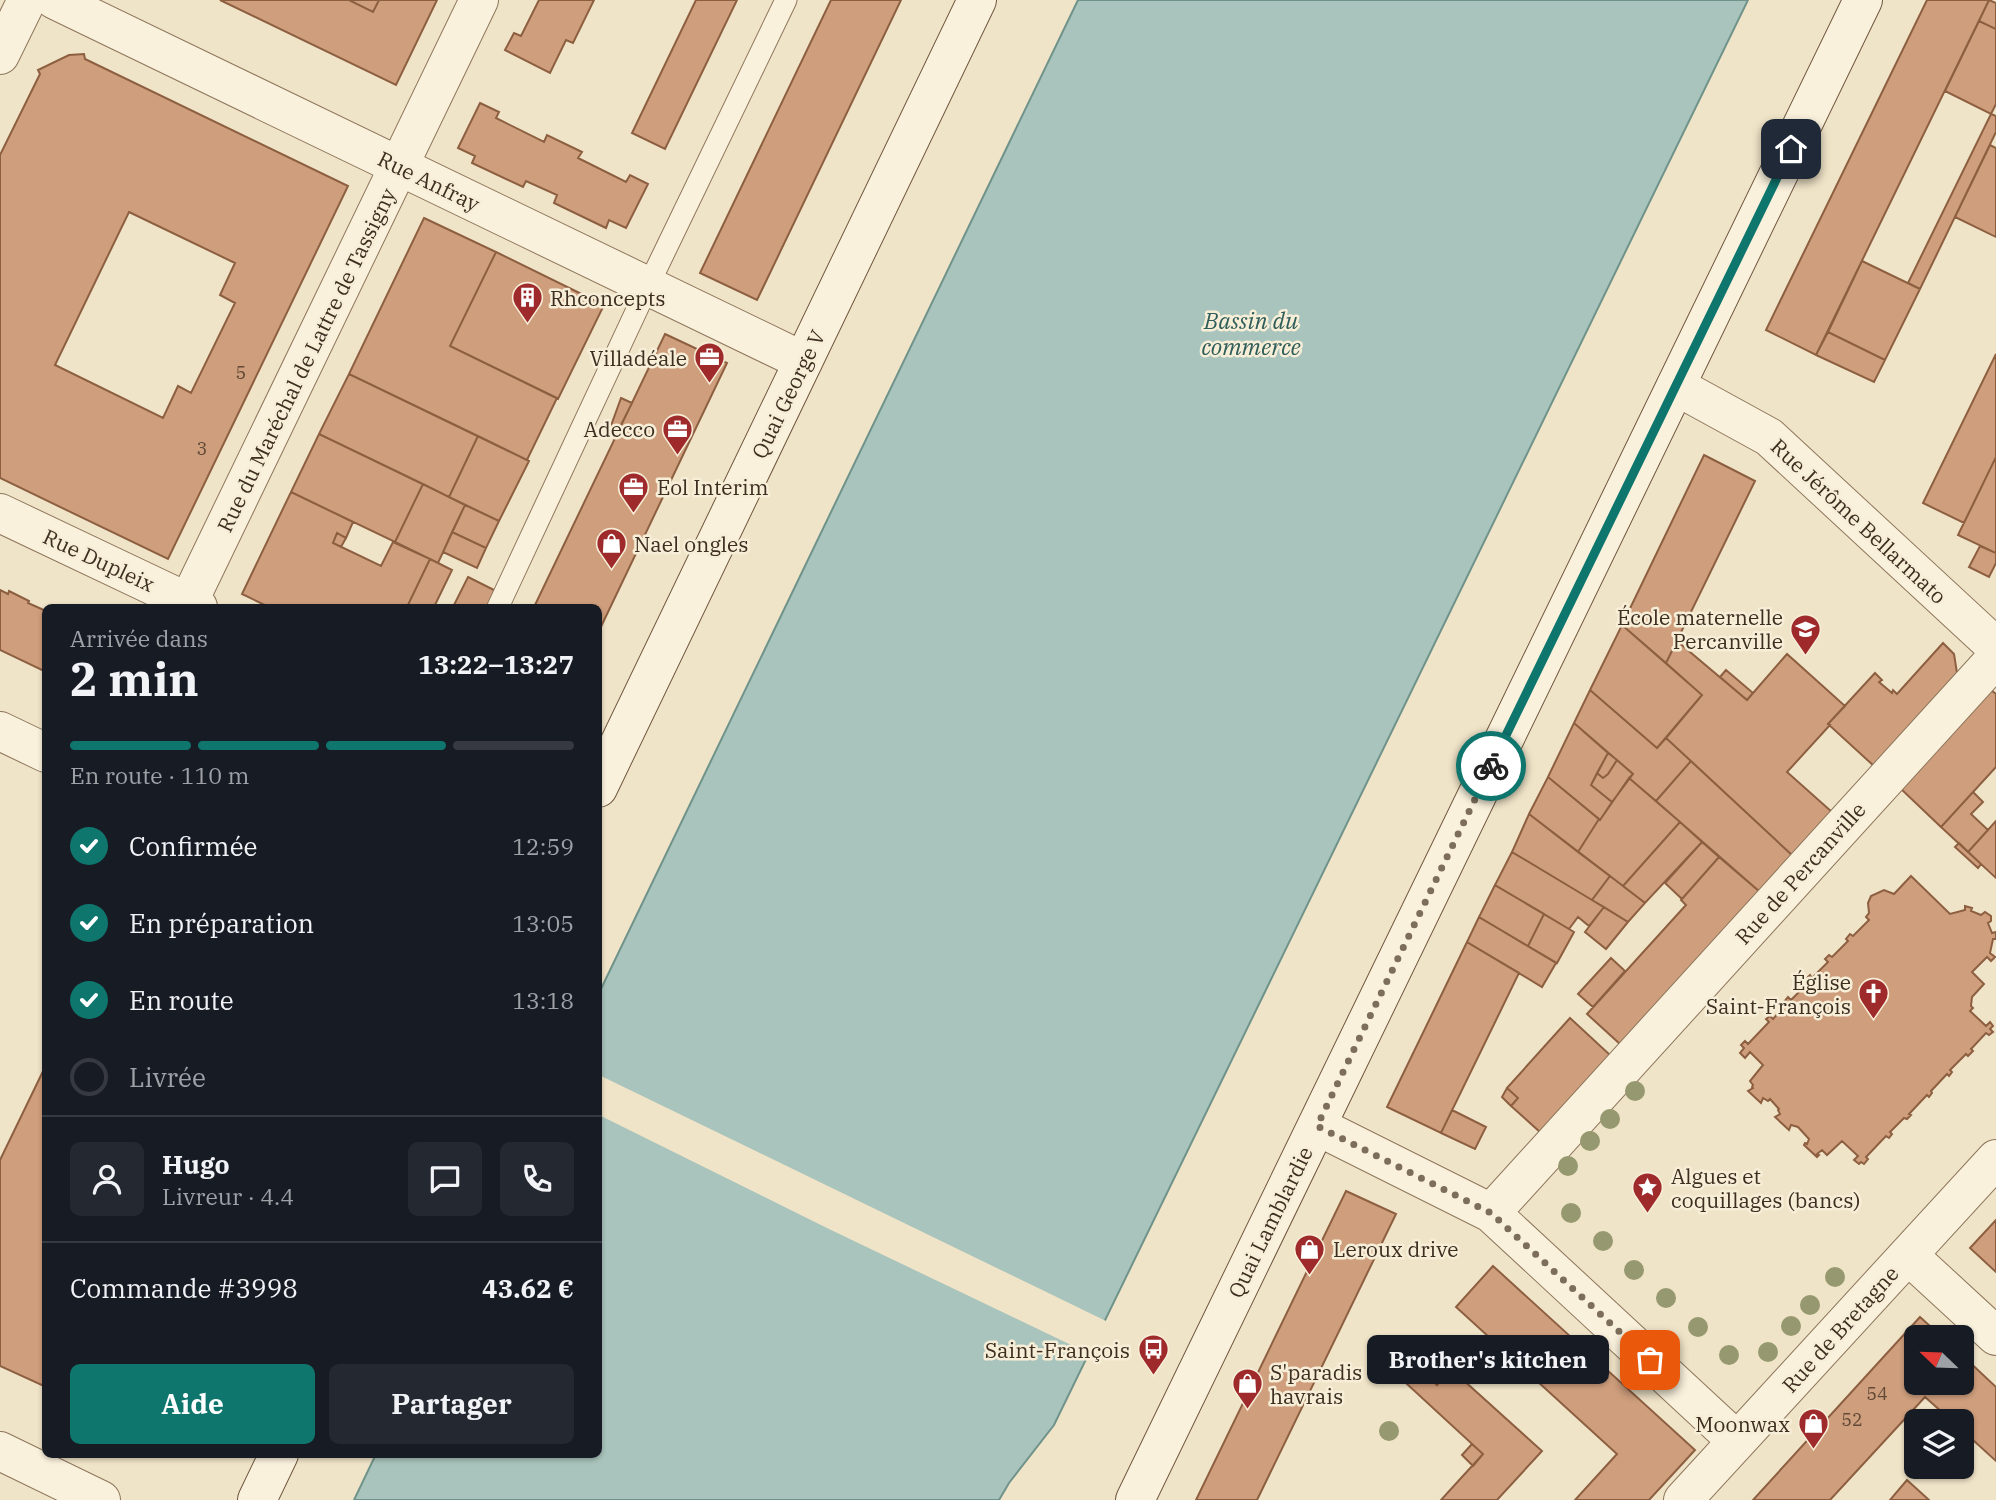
<!DOCTYPE html>
<html lang="fr">
<meta charset="utf-8">
<style>
:root{--surface:#171b24;--page:#242831;--text:#f1f3f6;--muted:#9ea1a6;--line:#363941;--accent:#0f766e}
body{margin:0;font-family:"IBM Plex Serif",serif;background:var(--page);color:var(--text);height:100vh;display:flex;flex-direction:column;font-size:26px;white-space:nowrap}
*{box-sizing:border-box;margin:0}
p{font-size:23px;color:var(--muted)}
.icon{flex:none;width:38px;height:38px;fill:none;stroke:currentColor;stroke-width:2;stroke-linecap:round;stroke-linejoin:round}
.map{position:relative;flex:1;overflow:hidden}
.side{position:absolute;left:42px;top:604px;width:560px;height:854px;display:flex;flex-direction:column;background:var(--surface);border-radius:10px;box-shadow:0 2px 5px #0004}
.side>*{flex:none}
.needle{width:46px;rotate:293deg}
.tools{position:absolute;left:1904px;top:1325px;display:grid;gap:14px}
.tools a{display:grid;place-items:center;width:70px;height:70px;border-radius:10px;background:var(--surface);box-shadow:0 2px 5px #0004;font-size:35px}
.pin{position:absolute;display:grid;place-items:center;width:60px;height:60px;color:#fff;margin:-30px;border-radius:14px;box-shadow:0 4px 10px #0006}
.courier{position:absolute;display:grid;place-items:center;width:70px;height:70px;margin:-35px;border:5px solid #0f766e;border-radius:50%;background:#fff;color:#222;box-shadow:0 2px 9px #0007}
.bubble{position:absolute;height:49px;border-radius:10px;background:var(--surface);box-shadow:0 2px 5px #0004;font-size:23px;font-weight:700;line-height:49px;text-align:center}
.overview em{font-style:normal;font-weight:700}
.overview div{display:flex;flex-direction:column-reverse}
.overview{display:flex;align-items:center;justify-content:space-between;height:119px;padding:0 28px}
h1{font-size:46px;font-weight:700;line-height:52px}
.bar{display:grid;grid-template-columns:repeat(4,1fr);gap:10px 7px;align-content:center;height:84px;padding:0 28px}
.bar i{height:9px;border-radius:5px;background:var(--line)}
.bar .active{background:var(--accent)}
.bar p{grid-column:span 4}
.line{display:flex;align-items:center;gap:18px;padding:0 28px;border-top:2px solid var(--line)}
.line div{flex:1}
.round{display:grid;place-items:center;flex:none;width:74px;height:74px;border-radius:10px;background:var(--page)}
ol{padding:0 28px;list-style:none}
li{display:flex;align-items:center;gap:21px;height:77px}
li p{margin-inline-start:auto}
li .icon{padding:7px;border-radius:50%;background:var(--accent);color:#fff;stroke-width:4}
li:last-child{color:var(--muted)}
li i{width:38px;height:38px;border:4px solid var(--line);border-radius:50%}
.action{display:flex;gap:14px;margin-top:auto;padding:14px 28px}
.action a{flex:1;height:80px;border-radius:10px;background:var(--accent);color:#fff;font-size:28px;font-weight:700;line-height:80px;text-align:center}
.action a+a{background:var(--page);color:var(--text)}
.map>svg:first-child{display:block}
</style>
<div class="map">
<svg width="1996" height="1500" viewBox="0 0 1996 1500">
<rect width="100%" height="100%" fill="#f0e4c8"/>
<path fill="#a9c4bc" stroke="#6f938a" stroke-width="2" d="M 1078,0 L 1748,0 L 1054,1425 L 1009,1483 L 999,1500 L 354,1500 L 376,1454 L 598,1454 L 599,993 Z"/>
<path fill="#f0e4c8" d="M 599,1075 L 1108,1322 L 1092,1355 L 829,1229 L 599,1115 Z"/>
<path fill="#cf9f7d" stroke="#8d5f41" stroke-width="2" fill-rule="evenodd" d="M 220,0 L 349,0 L 373,12 L 379,0 L 437,0 L 396,85 Z
M 349,0 L 379,0 L 373,12 Z
M 539,0 L 594,0 L 573,43 L 566,40 L 550,73 L 505,50 L 514,33 L 521,36 Z
M 696,0 L 737,0 L 665,149 L 632,133 Z
M 831,0 L 901,0 L 757,300 L 700,273 Z
M 1927,0 L 1989,0 L 1816,355 L 1766,330 Z
M 1989,0 L 1996,3 L 1996,29 L 1979,21 Z
M 1979,21 L 1996,29 L 1996,104 L 1991,114 L 1945,91 Z
M 84,54 L 85,59 L 348,186 L 168,559 L 0,478 L 0,155 L 40,74 L 38,70 L 69,55 ZM 129,212 L 235,263 L 220,295 L 235,303 L 191,393 L 178,386 L 163,418 L 55,365 Z
M 480,103 L 499,112 L 496,118 L 544,142 L 547,135 L 582,152 L 578,158 L 626,182 L 630,175 L 648,184 L 626,228 L 609,220 L 606,228 L 554,203 L 557,195 L 526,181 L 523,187 L 472,163 L 475,156 L 458,148 Z
M 1991,114 L 1996,116 L 1996,132 L 1920,289 L 1908,283 Z
M 1990,145 L 1996,148 L 1996,237 L 1955,217 Z
M 424,218 L 496,252 L 450,346 L 557,398 L 527,460 L 349,374 Z
M 496,252 L 604,305 L 558,399 L 450,346 Z
M 1862,261 L 1920,289 L 1885,360 L 1828,332 Z
M 1828,332 L 1885,360 L 1874,382 L 1816,355 Z
M 665,334 L 727,363 L 598,633 L 598,607 L 534,607 Z
M 1996,354 L 1996,457 L 1964,523 L 1923,503 Z
M 349,374 L 478,436 L 449,497 L 319,434 Z
M 621,398 L 632,403 L 615,437 L 608,434 Z
M 319,434 L 423,484 L 395,542 L 291,492 Z
M 478,436 L 529,461 L 499,521 L 449,497 Z
M 1704,455 L 1755,481 L 1666,663 L 1622,625 Z
M 1996,457 L 1996,553 L 1958,535 Z
M 423,484 L 465,505 L 438,563 L 395,542 Z
M 291,492 L 353,522 L 346,538 L 337,533 L 333,543 L 381,566 L 393,542 L 430,559 L 407,607 L 269,607 L 242,594 Z
M 465,505 L 499,521 L 486,548 L 452,532 Z
M 452,532 L 486,548 L 477,568 L 443,552 Z
M 337,533 L 346,538 L 341,547 L 333,543 Z
M 1980,546 L 1996,553 L 1996,563 L 1989,577 L 1969,567 Z
M 430,559 L 452,570 L 434,607 L 407,607 Z
M 468,577 L 498,592 L 491,607 L 453,607 Z
M 0,590 L 8,594 L 9,591 L 29,601 L 28,603 L 46,611 L 46,672 L 0,650 Z
M 1622,625 L 1702,695 L 1657,748 L 1590,690 Z
M 1677,641 L 1747,700 L 1787,654 L 1845,706 L 1828,724 L 1830,725 L 1787,772 L 1832,812 L 1793,856 L 1666,738 L 1702,695 L 1666,663 Z
M 1943,643 L 1954,654 L 1957,673 L 1875,767 L 1828,724 L 1875,673 L 1882,680 L 1879,682 L 1892,693 L 1893,690 L 1897,694 Z
M 1726,670 L 1753,693 L 1747,700 L 1720,677 Z
M 1590,690 L 1657,748 L 1666,738 L 1691,761 L 1656,801 L 1629,778 L 1633,774 L 1574,723 Z
M 1991,690 L 1996,694 L 1996,767 L 1941,827 L 1900,788 Z
M 1574,723 L 1608,753 L 1591,785 L 1612,802 L 1600,820 L 1548,777 Z
M 1608,753 L 1617,760 L 1608,774 L 1603,778 L 1597,773 Z
M 1617,760 L 1633,774 L 1612,802 L 1591,785 L 1597,773 L 1603,778 L 1608,774 Z
M 1691,761 L 1793,856 L 1760,892 L 1656,801 Z
M 1548,777 L 1599,819 L 1578,852 L 1529,814 Z
M 1629,778 L 1680,822 L 1623,886 L 1578,852 L 1599,819 L 1600,820 Z
M 1973,792 L 1983,802 L 1971,814 L 1988,830 L 1968,852 L 1941,827 Z
M 1529,814 L 1610,876 L 1592,900 L 1512,852 Z
M 1996,821 L 1996,878 L 1968,852 Z
M 1680,822 L 1702,842 L 1645,903 L 1623,886 Z
M 1702,842 L 1719,857 L 1682,899 L 1665,883 Z
M 1959,843 L 1981,864 L 1978,868 L 1955,847 Z
M 1512,852 L 1592,900 L 1604,907 L 1589,926 L 1578,917 L 1569,929 L 1495,885 Z
M 1719,857 L 1760,892 L 1620,1044 L 1587,1014 L 1686,905 L 1681,900 Z
M 1610,876 L 1645,903 L 1628,922 L 1592,900 Z
M 1911,876 L 1950,914 L 1965,910 L 1965,906 L 1972,908 L 1971,911 L 1981,915 L 1985,912 L 1991,916 L 1991,921 L 1988,923 L 1992,933 L 1996,932 L 1996,939 L 1993,939 L 1990,953 L 1995,957 L 1991,961 L 1987,957 L 1972,972 L 1984,984 L 1972,997 L 1971,1006 L 1973,1008 L 1970,1011 L 1986,1026 L 1990,1022 L 1993,1026 L 1990,1029 L 1993,1032 L 1989,1035 L 1986,1033 L 1971,1049 L 1973,1051 L 1968,1056 L 1966,1054 L 1950,1070 L 1952,1072 L 1949,1076 L 1947,1074 L 1931,1091 L 1932,1093 L 1929,1097 L 1927,1095 L 1909,1114 L 1911,1115 L 1907,1119 L 1904,1118 L 1890,1132 L 1892,1134 L 1889,1138 L 1886,1136 L 1866,1157 L 1868,1159 L 1864,1164 L 1861,1162 L 1859,1164 L 1854,1160 L 1858,1156 L 1842,1141 L 1827,1155 L 1822,1150 L 1817,1154 L 1819,1155 L 1817,1157 L 1804,1145 L 1805,1143 L 1807,1144 L 1809,1139 L 1798,1127 L 1791,1125 L 1789,1130 L 1775,1117 L 1780,1114 L 1778,1110 L 1779,1109 L 1770,1099 L 1768,1101 L 1763,1098 L 1761,1103 L 1748,1091 L 1753,1088 L 1752,1087 L 1753,1085 L 1750,1081 L 1763,1065 L 1750,1052 L 1745,1058 L 1740,1053 L 1744,1048 L 1741,1045 L 1745,1041 L 1748,1044 L 1769,1022 L 1766,1019 L 1770,1016 L 1773,1019 L 1786,1004 L 1784,1002 L 1788,997 L 1791,1000 L 1809,982 L 1806,979 L 1810,975 L 1812,978 L 1828,962 L 1825,959 L 1829,955 L 1832,957 L 1848,941 L 1846,939 L 1850,934 L 1853,936 L 1869,920 L 1866,917 L 1869,913 L 1868,903 L 1871,896 L 1884,890 L 1894,894 Z
M 1495,885 L 1544,914 L 1528,946 L 1479,917 Z
M 1604,907 L 1628,922 L 1606,949 L 1585,932 Z
M 1544,914 L 1574,932 L 1557,963 L 1528,946 Z
M 1479,917 L 1556,963 L 1542,987 L 1467,942 Z
M 1467,942 L 1519,973 L 1441,1133 L 1387,1107 Z
M 1611,958 L 1625,971 L 1593,1007 L 1578,994 Z
M 1570,1018 L 1610,1055 L 1540,1132 L 1511,1106 L 1518,1098 L 1507,1088 Z
M 46,1065 L 46,1387 L 0,1366 L 0,1160 Z
M 1507,1088 L 1518,1098 L 1511,1106 L 1502,1097 Z
M 1452,1110 L 1486,1127 L 1475,1149 L 1441,1133 Z
M 1346,1191 L 1396,1214 L 1257,1500 L 1196,1500 Z
M 1996,1220 L 1996,1272 L 1970,1248 Z
M 1493,1266 L 1695,1450 L 1649,1500 L 1575,1500 L 1617,1454 L 1456,1307 Z
M 1920,1317 L 1942,1337 L 1916,1337 L 1916,1382 L 1962,1382 L 1962,1355 L 1996,1387 L 1996,1461 L 1962,1430 L 1962,1421 L 1952,1421 L 1925,1397 L 1830,1500 L 1753,1500 Z
M 1423,1342 L 1451,1369 L 1437,1385 L 1408,1359 Z
M 1408,1359 L 1437,1385 L 1451,1369 L 1542,1451 L 1497,1500 L 1441,1500 L 1483,1454 L 1395,1373 Z
M 1472,1444 L 1483,1454 L 1473,1466 L 1462,1455 Z
M 1907,1480 L 1929,1500 L 1890,1500 Z"/>
<g fill="none" stroke-linecap="round" stroke-linejoin="round">
<defs>
<path id="lane" d="M 498,607 L 648,286 L 786,0"/>
<path id="street" d="M 55,0 L 803,361
M 0,55 L 27,0
M 1676,386 L 1769,437 L 1996,647
M 0,513 L 198,607
M 186,607 L 479,0
M 0,731 L 46,753
M 1317,1126 L 1491,1213 L 1737,1441
M 1491,1213 L 1996,658
M 1908,1255 L 1996,1336
M 0,1451 L 101,1500
M 1683,1500 L 1996,1159"/>
<path id="secondary" d="M 598,788 L 977,0
M 257,1500 L 279,1454
M 1135,1500 L 1863,0"/>
</defs>
<use href="#lane" stroke="#8d765c" stroke-width="23"/>
<use href="#street" stroke="#8d765c" stroke-width="40"/>
<use href="#secondary" stroke="#6f573f" stroke-width="40"/>
<use href="#lane" stroke="#faf1dc" stroke-width="21"/>
<use href="#street" stroke="#faf1dc" stroke-width="38"/>
<use href="#secondary" stroke="#faf1dc" stroke-width="38"/>
</g>
<g fill="#96986f">
<circle cx="1635" cy="1091" r="10"/>
<circle cx="1610" cy="1119" r="10"/>
<circle cx="1590" cy="1141" r="10"/>
<circle cx="1568" cy="1166" r="10"/>
<circle cx="1571" cy="1213" r="10"/>
<circle cx="1603" cy="1241" r="10"/>
<circle cx="1634" cy="1270" r="10"/>
<circle cx="1835" cy="1277" r="10"/>
<circle cx="1666" cy="1298" r="10"/>
<circle cx="1810" cy="1305" r="10"/>
<circle cx="1791" cy="1326" r="10"/>
<circle cx="1698" cy="1327" r="10"/>
<circle cx="1768" cy="1352" r="10"/>
<circle cx="1729" cy="1355" r="10"/>
<circle cx="1389" cy="1431" r="10"/>
</g>
<g fill="none" stroke-linecap="round" stroke-linejoin="round">
<path stroke="#7c6e5b" stroke-width="7" stroke-dasharray="0 12.6" d="M 1491,766 L 1317,1126 L 1491,1213 L 1650,1360"/>
<path stroke="#0f766e" stroke-width="9" d="M 1491,766 L 1791,149"/>
</g>
<defs>
<symbol id="building-pin" viewBox="-11 -11 22 30"><path d="M0 17L-7.5 6A9.5 9.5 0 1 1 7.5 6Z" fill="#9e2a2b" stroke="#f7eed8"/><path d="M-4-6H4V6H1V3H-1V6H-4ZM-2.5-4.3h1.7v1.8h-1.7ZM.8-4.3h1.7v1.8H.8ZM-2.5-1h1.7V.8h-1.7ZM.8-1h1.7V.8H.8Z" fill="#fff"/></symbol>
<symbol id="office-pin" viewBox="-11 -11 22 30"><path d="M0 17L-7.5 6A9.5 9.5 0 1 1 7.5 6Z" fill="#9e2a2b" stroke="#f7eed8"/><path d="M-6-3h4V-5.5h4V-3h4V5H-6ZM-1-4.5V-3h2v-1.5ZM-6 0V1H6V0Z" fill="#fff"/></symbol>
<symbol id="shop-pin" viewBox="-11 -11 22 30"><path d="M0 17L-7.5 6A9.5 9.5 0 1 1 7.5 6Z" fill="#9e2a2b" stroke="#f7eed8"/><path d="M-5-2.5h2.3a2.7 3.5 0 0 1 5.4 0H5L5.5 6h-11ZM-1.5-2.5h3a1.5 2.3 0 0 0-3 0Z" fill="#fff"/></symbol>
<symbol id="school-pin" viewBox="-11 -11 22 30"><path d="M0 17L-7.5 6A9.5 9.5 0 1 1 7.5 6Z" fill="#9e2a2b" stroke="#f7eed8"/><path d="M0-5L7-2L0 1L-7-2ZM-4 1L0 2.5L4 1V4Q0 6-4 4Z" fill="#fff"/></symbol>
<symbol id="church-pin" viewBox="-11 -11 22 30"><path d="M0 17L-7.5 6A9.5 9.5 0 1 1 7.5 6Z" fill="#9e2a2b" stroke="#f7eed8"/><path d="M-1.2-6h2.4v3.5h3.3v2.4h-3.3V6h-2.4V-.1h-3.3v-2.4h3.3Z" fill="#fff"/></symbol>
<symbol id="sight-pin" viewBox="-11 -11 22 30"><path d="M0 17L-7.5 6A9.5 9.5 0 1 1 7.5 6Z" fill="#9e2a2b" stroke="#f7eed8"/><path d="M0-6L1.8-2.2L6-1.7L2.9 1.2L3.7 5.4L0 3.3L-3.7 5.4L-2.9 1.2L-6-1.7L-1.8-2.2Z" fill="#fff"/></symbol>
<symbol id="bus-pin" viewBox="-11 -11 22 30"><path d="M0 17L-7.5 6A9.5 9.5 0 1 1 7.5 6Z" fill="#9e2a2b" stroke="#f7eed8"/><path d="M-5-6H5V4H4V6H2V4H-2V6H-4V4H-5ZM-3.5-4V0h7V-4ZM-3.5 1.2v1.5H-2V1.2ZM2 1.2v1.5H3.5V1.2Z" fill="#fff"/></symbol>
</defs>
<g fill-rule="evenodd">
<use href="#building-pin" x="510" y="280" width="35" height="47"/>
<use href="#office-pin" x="692" y="340" width="35" height="47"/>
<use href="#office-pin" x="660" y="412" width="35" height="47"/>
<use href="#office-pin" x="616" y="470" width="35" height="47"/>
<use href="#shop-pin" x="594" y="526" width="35" height="47"/>
<use href="#school-pin" x="1788" y="612" width="35" height="47"/>
<use href="#church-pin" x="1856" y="976" width="35" height="47"/>
<use href="#sight-pin" x="1630" y="1170" width="35" height="47"/>
<use href="#shop-pin" x="1292" y="1232" width="35" height="47"/>
<use href="#bus-pin" x="1136" y="1332" width="35" height="47"/>
<use href="#shop-pin" x="1230" y="1366" width="35" height="47"/>
<use href="#shop-pin" x="1796" y="1406" width="35" height="47"/>
</g>
<g text-anchor="middle" dominant-baseline="central" stroke-width="5" stroke-linejoin="round" paint-order="stroke">
<g font-size="18" fill="#624a37">
<text x="241" y="372">5</text>
<text x="202" y="448">3</text>
<text x="1877" y="1393">54</text>
<text x="1852" y="1419">52</text>
</g>
<g font-size="21" fill="#3d2e20" stroke="#f7eed8">
<text transform="translate(429 181) rotate(26)">Rue Anfray</text>
<text transform="translate(306 360) rotate(-64)">Rue du Maréchal de Lattre de Tassigny</text>
<text transform="translate(788 394) rotate(-64)">Quai George V</text>
<text transform="translate(1859 521) rotate(43)">Rue Jérôme Bellarmato</text>
<text transform="translate(99 560) rotate(25)">Rue Dupleix</text>
<text transform="translate(1800 873) rotate(-48)">Rue de Percanville</text>
<text transform="translate(1270 1222) rotate(-64)">Quai Lamblardie</text>
<text transform="translate(1840 1329) rotate(-48)">Rue de Bretagne</text>
</g>
<g font-size="21" fill="#3d2e20" stroke="#f7eed8" text-anchor="start">
<text x="550" y="298">Rhconcepts</text>
<text x="687" y="358" text-anchor="end">Villadéale</text>
<text x="655" y="429" text-anchor="end">Adecco</text>
<text x="657" y="487">Eol Interim</text>
<text x="634" y="544">Nael ongles</text>
<text x="1783" y="617" text-anchor="end">École maternelle<tspan x="1783" dy="24">Percanville</tspan></text>
<text x="1851" y="982" text-anchor="end">Église<tspan x="1851" dy="24">Saint-François</tspan></text>
<text x="1671" y="1176">Algues et<tspan x="1671" dy="24">coquillages (bancs)</tspan></text>
<text x="1333" y="1249">Leroux drive</text>
<text x="1130" y="1350" text-anchor="end">Saint-François</text>
<text x="1270" y="1372">S'paradis<tspan x="1270" dy="24">havrais</tspan></text>
<text x="1790" y="1424" text-anchor="end">Moonwax</text>
</g>
<g font-size="23" font-style="italic" fill="#2f5d5a" stroke="#f7eed8">
<text x="1251" y="320">Bassin du<tspan x="1251" dy="26">commerce</tspan></text>
</g>
</g>
</svg>
<div class="tools">
<a><svg class="needle" viewBox="-14 -14 28 28"><path d="M0-13l5 13h-10z" fill="#e53935"/><path d="M0 13l5-13h-10z" fill="#9ea1a6"/></svg></a>
<a><svg class="icon" aria-label="layers" viewBox="0 0 24 24"><path d="M12 4l9 5-9 5-9-5zM3 14l9 5 9-5"/></svg></a>
</div>
<div class="pin" style="left:1650px;top:1360px;background:#ea580c"><svg class="icon" aria-label="bag" viewBox="0 0 24 24"><path d="M5 8h14l-1 12H6zM9 8a3 3 0 0 1 6 0"/></svg></div>
<div class="pin" style="left:1791px;top:149px;background:#1f2937"><svg class="icon" aria-label="home" viewBox="0 0 24 24"><path d="M3 11l9-7 9 7M6 9v11h12V9"/></svg></div>
<div class="courier" style="left:1491px;top:766px"><svg class="icon" aria-label="bike" viewBox="0 0 24 24"><circle cx="6" cy="16" r="4"/><circle cx="18" cy="16" r="4"/><path d="M6 16l4-8h5l3 8M10 8l3 8H6M13 5h3"/></svg></div>
<div class="bubble" style="left:1367px;top:1335px;width:242px">Brother's kitchen</div>
<section class="side">
<div class="overview"><div><h1>2 min</h1><p>Arrivée dans</p></div><em>13:22–13:27</em></div>
<div class="bar"><i class="active"></i><i class="active"></i><i class="active"></i><i></i><p>En route · 110 m</p></div>
<ol>
<li><svg class="icon" aria-label="check" viewBox="0 0 24 24"><path d="M5 12l5 5 9-10"/></svg>Confirmée<p>12:59</p></li>
<li><svg class="icon" aria-label="check" viewBox="0 0 24 24"><path d="M5 12l5 5 9-10"/></svg>En préparation<p>13:05</p></li>
<li><svg class="icon" aria-label="check" viewBox="0 0 24 24"><path d="M5 12l5 5 9-10"/></svg>En route<p>13:18</p></li>
<li><i></i>Livrée</li>
</ol>
<div class="line" style="height:126px"><a class="round"><svg class="icon" aria-label="person" viewBox="0 0 24 24"><circle cx="12" cy="8" r="4"/><path d="M4 21q1-7 8-7t8 7"/></svg></a><div><b>Hugo</b><p>Livreur · 4.4</p></div><a class="round"><svg class="icon" aria-label="chat" viewBox="0 0 24 24"><path d="M4 5h16v11H9l-5 4z"/></svg></a><a class="round"><svg class="icon" aria-label="phone" viewBox="0 0 24 24"><path d="M5 4h4l2 5-3 2q2 4 5 5l2-3 5 2v4C11 20 4 13 5 4z"/></svg></a></div>
<div class="line" style="height:91px"><div>Commande #3998</div><b>43.62 €</b></div>
<div class="action"><a>Aide</a><a>Partager</a></div>
</section>
</div>
